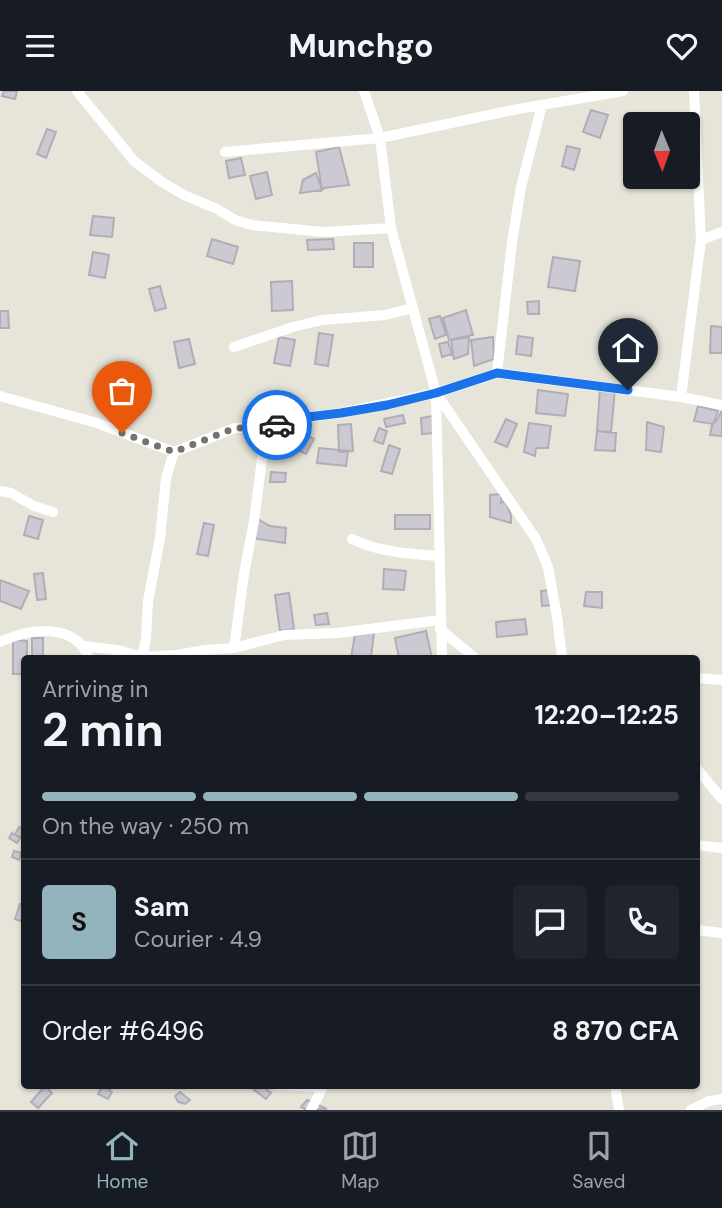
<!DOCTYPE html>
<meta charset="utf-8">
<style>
:root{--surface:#171b24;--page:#20242c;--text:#f1f3f6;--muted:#9ea1a6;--line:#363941;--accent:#94b4bd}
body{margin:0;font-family:"DM Sans",sans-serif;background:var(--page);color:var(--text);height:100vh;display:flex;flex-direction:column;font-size:26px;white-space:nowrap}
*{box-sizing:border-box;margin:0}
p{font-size:23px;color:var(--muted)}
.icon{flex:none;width:38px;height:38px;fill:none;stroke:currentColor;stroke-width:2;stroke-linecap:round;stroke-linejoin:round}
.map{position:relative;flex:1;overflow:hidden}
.sheet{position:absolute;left:21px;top:564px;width:679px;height:434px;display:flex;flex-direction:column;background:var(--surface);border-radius:7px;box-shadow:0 2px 5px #0004}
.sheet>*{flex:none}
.needle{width:46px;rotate:179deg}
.tools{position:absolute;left:623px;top:21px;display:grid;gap:14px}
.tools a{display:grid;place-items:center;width:77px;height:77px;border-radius:7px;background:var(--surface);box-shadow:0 2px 5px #0004;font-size:35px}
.pin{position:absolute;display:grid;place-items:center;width:60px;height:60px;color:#fff;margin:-72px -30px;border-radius:50% 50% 50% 0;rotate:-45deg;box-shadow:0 0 7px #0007}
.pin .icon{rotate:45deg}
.courier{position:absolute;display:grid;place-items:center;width:70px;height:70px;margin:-35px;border:5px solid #1a73e8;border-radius:50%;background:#fff;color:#222;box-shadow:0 2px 9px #0007}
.summary em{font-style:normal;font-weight:700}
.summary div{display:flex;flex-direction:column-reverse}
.summary{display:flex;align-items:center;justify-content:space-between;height:119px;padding:0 21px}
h1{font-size:46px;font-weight:700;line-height:52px}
.bar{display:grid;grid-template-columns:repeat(4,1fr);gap:10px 7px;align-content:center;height:84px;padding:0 21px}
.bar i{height:9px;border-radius:5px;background:var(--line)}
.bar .selected{background:var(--accent)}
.bar p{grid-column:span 4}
.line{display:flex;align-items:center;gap:18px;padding:0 21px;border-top:2px solid var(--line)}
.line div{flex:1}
.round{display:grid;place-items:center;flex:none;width:74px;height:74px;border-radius:7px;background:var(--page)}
header{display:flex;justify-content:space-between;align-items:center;height:91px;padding:0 21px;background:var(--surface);font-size:32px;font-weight:700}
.menu{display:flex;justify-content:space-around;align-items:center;height:98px;border-top:2px solid var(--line);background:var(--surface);font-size:19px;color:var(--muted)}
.menu a{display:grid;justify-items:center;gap:4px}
.menu .selected{color:var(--accent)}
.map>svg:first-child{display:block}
</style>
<header><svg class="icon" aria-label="menu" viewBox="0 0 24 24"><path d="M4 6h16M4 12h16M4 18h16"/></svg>Munchgo<svg class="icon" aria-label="heart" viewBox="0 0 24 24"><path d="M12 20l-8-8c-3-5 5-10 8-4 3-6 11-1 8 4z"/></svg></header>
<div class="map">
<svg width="722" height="1019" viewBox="0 0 722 1019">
<rect width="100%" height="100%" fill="#e7e5da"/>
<path fill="#cdc9d3" stroke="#b1adb6" stroke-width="2" d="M 4,0 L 17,0 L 15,8 L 2,5 Z
M 591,19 L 608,24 L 600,47 L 583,41 Z
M 47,38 L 56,41 L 46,67 L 37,63 Z
M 567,55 L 580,58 L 574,79 L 562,75 Z
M 339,56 L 349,94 L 324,97 L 322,99 L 316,61 Z
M 241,67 L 245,84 L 229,87 L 226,70 Z
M 267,81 L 272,104 L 256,108 L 250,85 Z
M 316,82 L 322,99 L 300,102 L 303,89 Z
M 93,125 L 114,127 L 112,146 L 90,144 Z
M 212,148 L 238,156 L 233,173 L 207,165 Z
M 333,148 L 334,158 L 308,159 L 307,149 Z
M 354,152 L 373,152 L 373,176 L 354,176 Z
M 93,161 L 109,164 L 105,187 L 89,184 Z
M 553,166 L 580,170 L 575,200 L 548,196 Z
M 292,190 L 293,219 L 272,220 L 271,191 Z
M 160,195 L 166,217 L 155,220 L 149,198 Z
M 539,210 L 539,223 L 528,223 L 527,211 Z
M 466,219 L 473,244 L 449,249 L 443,227 Z
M 0,220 L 8,220 L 9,237 L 0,237 Z
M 440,225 L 446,244 L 435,248 L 429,228 Z
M 711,235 L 722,236 L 722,262 L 710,262 Z
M 319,242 L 333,244 L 328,275 L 315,273 Z
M 518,245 L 533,247 L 531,265 L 516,263 Z
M 279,246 L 295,249 L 290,275 L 274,272 Z
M 469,246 L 468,263 L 454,268 L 451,249 Z
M 493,246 L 494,268 L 474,275 L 471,249 Z
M 189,248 L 195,273 L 179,277 L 174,251 Z
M 448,251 L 452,263 L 442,266 L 439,253 Z
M 600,297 L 615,298 L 611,341 L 597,340 Z
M 538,299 L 568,303 L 565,325 L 536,322 Z
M 698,315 L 718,320 L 713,333 L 694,330 Z
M 721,321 L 722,321 L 722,345 L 710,344 L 712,334 L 717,329 Z
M 403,324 L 405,332 L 386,336 L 384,328 Z
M 433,325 L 435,342 L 422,343 L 421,327 Z
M 506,328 L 517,333 L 507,356 L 495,351 Z
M 647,331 L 664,336 L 661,361 L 646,359 Z
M 529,332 L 551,335 L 548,357 L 536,357 L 535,365 L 524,361 Z
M 351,333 L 353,360 L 339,361 L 338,334 Z
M 379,337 L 387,340 L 383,353 L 374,350 Z
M 597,340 L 616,342 L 615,360 L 595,359 Z
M 304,343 L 314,348 L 306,363 L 296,358 Z
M 389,354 L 400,358 L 392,383 L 381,380 Z
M 319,357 L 348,360 L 346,375 L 317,372 Z
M 271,381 L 286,382 L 285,391 L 270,391 Z
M 502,403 L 501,412 L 505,410 L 511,424 L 511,432 L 490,426 L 490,404 Z
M 395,424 L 430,424 L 430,438 L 395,438 Z
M 29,425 L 43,429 L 38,448 L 24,444 Z
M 256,427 L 270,435 L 286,437 L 285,452 L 253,447 Z
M 204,432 L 214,434 L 208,465 L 197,463 Z
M 384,478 L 406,480 L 404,499 L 383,498 Z
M 43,482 L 46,508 L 37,509 L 34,483 Z
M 0,489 L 29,500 L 21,518 L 0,510 Z
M 551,499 L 552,514 L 542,515 L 541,500 Z
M 586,501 L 602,501 L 602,517 L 584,515 Z
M 289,502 L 294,538 L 280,540 L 275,504 Z
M 327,522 L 329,533 L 316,534 L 314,524 Z
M 525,528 L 527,543 L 497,546 L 496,531 Z
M 426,540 L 432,567 L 399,567 L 395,547 Z
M 374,541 L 371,567 L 351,567 L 355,543 Z
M 32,547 L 43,547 L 43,567 L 32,567 Z
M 13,549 L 27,550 L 27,567 L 24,567 L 24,583 L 13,583 Z
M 19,736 L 24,738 L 24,748 L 15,743 Z
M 12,742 L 20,747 L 17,752 L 9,747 Z
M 14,760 L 22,762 L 19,769 L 12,766 Z
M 20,813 L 24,814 L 24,831 L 15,828 Z
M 103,994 L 112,1001 L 108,1008 L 98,1003 Z
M 257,994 L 261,994 L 271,1002 L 266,1008 L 254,999 Z
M 45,995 L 52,1002 L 38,1017 L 31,1011 Z
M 180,1001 L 190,1009 L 185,1013 L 178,1011 L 175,1005 Z
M 307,1009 L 327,1018 L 307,1019 L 301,1016 Z"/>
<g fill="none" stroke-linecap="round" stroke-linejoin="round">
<path stroke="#fff" stroke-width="10" d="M 77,0 L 134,70 L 162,91 L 184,104 L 217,118 L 235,129 L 252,134 L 324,141 L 391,137
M 364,0 L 380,47 L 391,137 L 436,302 L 442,567
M 225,61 L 380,47 L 518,18 L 623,0
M 701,149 L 722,141
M 234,256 L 293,236 L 322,229 L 385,224 L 413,217
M 497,282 L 512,151 L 521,96 L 542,14
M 436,302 L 497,282 L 681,306 L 722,314
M 0,305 L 97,332 L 174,361 L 235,337 L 266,337 L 299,327 L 341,322 L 436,302 L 536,448 L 548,476 L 557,525 L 562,567
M 681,306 L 701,149 L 694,0
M 0,400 L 11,402 L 34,415 L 53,421
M 352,448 C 378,461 410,463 439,465
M 440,538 L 475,567
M 0,551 C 29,538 74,530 89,567
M 83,555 L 118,559 L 142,566 L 177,564 L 205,559 L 234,557 L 244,483 L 254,430 L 266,337
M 234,557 L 284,544 L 337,542 L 440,529
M 142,566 L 146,548 L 148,510 L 160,447 L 166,387 L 174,361
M 696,587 L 722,589
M 696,677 L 722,708
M 696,754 L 722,757
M 696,839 L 722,842
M 276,994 L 323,996
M 615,994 L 619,1019
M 311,1019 L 324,994
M 691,1019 L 709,1010 L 722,1008"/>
</g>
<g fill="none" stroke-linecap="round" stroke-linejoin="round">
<path stroke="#75736d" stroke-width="7" stroke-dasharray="0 12.6" d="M 122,342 L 174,361 L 235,337 L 266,337 L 277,334"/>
<path stroke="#1a73e8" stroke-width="9" d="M 277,334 L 299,327 L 341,322 L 387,314 L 436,302 L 497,282 L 628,299"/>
</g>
</svg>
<div class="tools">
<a><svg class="needle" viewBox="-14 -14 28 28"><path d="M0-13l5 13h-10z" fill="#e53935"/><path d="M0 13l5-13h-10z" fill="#9ea1a6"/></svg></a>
</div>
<div class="pin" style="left:122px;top:342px;background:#ea580c"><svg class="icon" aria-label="bag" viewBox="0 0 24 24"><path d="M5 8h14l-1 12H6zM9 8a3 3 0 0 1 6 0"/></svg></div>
<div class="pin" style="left:628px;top:299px;background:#1f2937"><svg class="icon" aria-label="home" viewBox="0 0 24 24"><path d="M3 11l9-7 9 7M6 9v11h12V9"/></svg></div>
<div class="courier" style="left:277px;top:334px"><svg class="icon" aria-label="car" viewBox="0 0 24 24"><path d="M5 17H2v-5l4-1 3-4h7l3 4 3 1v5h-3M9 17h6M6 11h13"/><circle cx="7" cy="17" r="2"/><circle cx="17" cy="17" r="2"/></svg></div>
<section class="sheet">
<div class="summary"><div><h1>2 min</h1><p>Arriving in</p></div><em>12:20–12:25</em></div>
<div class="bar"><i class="selected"></i><i class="selected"></i><i class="selected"></i><i></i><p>On the way · 250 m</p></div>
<div class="line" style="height:126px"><b class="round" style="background:var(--accent);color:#111">S</b><div><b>Sam</b><p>Courier · 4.9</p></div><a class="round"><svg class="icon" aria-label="chat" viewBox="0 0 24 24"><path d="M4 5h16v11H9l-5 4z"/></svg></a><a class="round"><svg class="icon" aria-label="phone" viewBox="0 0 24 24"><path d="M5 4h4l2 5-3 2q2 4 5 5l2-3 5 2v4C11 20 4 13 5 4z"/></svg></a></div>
<div class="line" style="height:91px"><div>Order #6496</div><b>8 870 CFA</b></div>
</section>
</div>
<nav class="menu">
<a class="selected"><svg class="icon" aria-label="home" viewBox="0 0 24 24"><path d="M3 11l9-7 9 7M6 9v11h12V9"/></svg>Home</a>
<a><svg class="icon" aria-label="map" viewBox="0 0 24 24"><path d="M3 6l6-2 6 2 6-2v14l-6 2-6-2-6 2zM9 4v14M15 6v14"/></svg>Map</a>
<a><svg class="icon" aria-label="saved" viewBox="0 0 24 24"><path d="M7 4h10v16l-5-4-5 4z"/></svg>Saved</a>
</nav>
